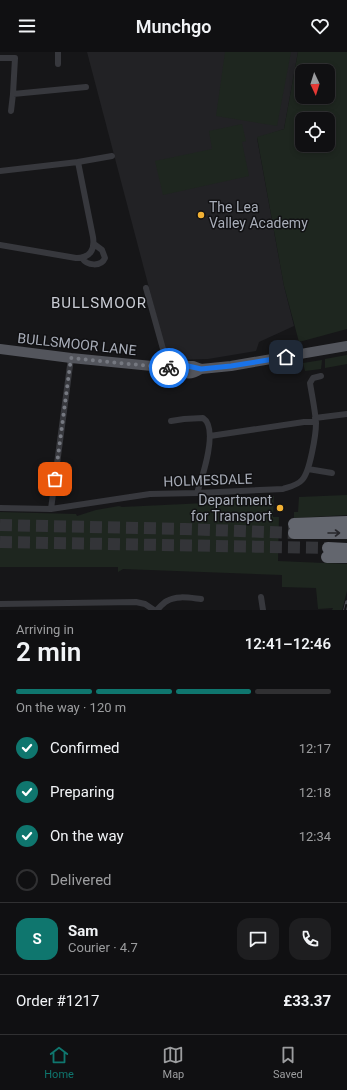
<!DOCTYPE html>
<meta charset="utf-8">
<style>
:root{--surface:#101012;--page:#1e1e20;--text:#f1f3f6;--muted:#9c9d9f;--line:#303032;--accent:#0f766e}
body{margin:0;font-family:Roboto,sans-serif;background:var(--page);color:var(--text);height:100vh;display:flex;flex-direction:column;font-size:15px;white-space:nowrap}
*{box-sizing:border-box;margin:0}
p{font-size:13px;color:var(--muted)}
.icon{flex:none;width:22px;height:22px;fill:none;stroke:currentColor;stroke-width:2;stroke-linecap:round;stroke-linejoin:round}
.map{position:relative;height:558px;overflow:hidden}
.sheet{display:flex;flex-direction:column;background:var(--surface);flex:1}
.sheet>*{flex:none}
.needle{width:26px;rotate:176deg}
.controls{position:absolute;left:295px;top:12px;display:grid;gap:8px}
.controls a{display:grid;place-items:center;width:40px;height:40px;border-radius:8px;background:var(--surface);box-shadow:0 2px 6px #0003,0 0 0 1px var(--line);font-size:20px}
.pin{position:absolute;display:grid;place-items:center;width:34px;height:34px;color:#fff;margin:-17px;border-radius:8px;box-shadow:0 2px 6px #0006}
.courier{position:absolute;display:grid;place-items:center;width:40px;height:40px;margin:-20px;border:3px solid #1a73e8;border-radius:50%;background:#fff;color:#222;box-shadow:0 1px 5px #0007}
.headline em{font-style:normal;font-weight:600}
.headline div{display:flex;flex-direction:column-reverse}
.headline{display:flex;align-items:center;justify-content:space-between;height:68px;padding:0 16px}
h1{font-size:26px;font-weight:600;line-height:30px}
.bar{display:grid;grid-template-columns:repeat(4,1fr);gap:6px 4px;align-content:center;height:48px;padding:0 16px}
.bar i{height:5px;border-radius:3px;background:var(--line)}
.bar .active{background:var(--accent)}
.bar p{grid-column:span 4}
.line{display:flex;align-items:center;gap:10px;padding:0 16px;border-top:1px solid var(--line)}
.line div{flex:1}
.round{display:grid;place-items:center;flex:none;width:42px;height:42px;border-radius:12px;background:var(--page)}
ol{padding:0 16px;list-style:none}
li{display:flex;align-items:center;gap:12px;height:44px}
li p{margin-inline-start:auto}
li .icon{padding:4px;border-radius:50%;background:var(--accent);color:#fff;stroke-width:4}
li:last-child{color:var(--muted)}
li i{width:22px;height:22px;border:2px solid var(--line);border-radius:50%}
header{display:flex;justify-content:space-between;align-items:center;height:52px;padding:0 16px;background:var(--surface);font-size:18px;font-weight:600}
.tab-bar{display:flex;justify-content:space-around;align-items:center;height:56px;border-top:1px solid var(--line);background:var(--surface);font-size:11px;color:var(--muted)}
.tab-bar a{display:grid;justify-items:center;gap:2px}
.tab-bar .active{color:var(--accent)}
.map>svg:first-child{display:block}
</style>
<header><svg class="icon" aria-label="menu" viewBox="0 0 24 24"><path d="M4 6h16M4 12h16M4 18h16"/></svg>Munchgo<svg class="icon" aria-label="heart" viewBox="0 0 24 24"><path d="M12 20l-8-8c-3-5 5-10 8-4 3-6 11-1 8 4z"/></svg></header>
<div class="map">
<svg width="347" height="558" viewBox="0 0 347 558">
<rect width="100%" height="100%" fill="#161618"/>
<path fill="#222225" d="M 87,0 L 298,0 L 284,77 L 257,86 L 284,234 L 294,274 L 259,290 L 256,299 L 208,307 L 168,308 Z"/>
<path fill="#1e261f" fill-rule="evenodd" d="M 225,0 L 291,0 L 277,74 L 216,64 Z
M 298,0 L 347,0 L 347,277 L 299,290 L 284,234 L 257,85 L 284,77 ZM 302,19 L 328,19 L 328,45 L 302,45 ZM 302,67 L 328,67 L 328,93 L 302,93 Z
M 242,72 L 246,89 L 242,90 L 249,124 L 163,143 L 155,109 L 212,97 L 209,79 Z
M 347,303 L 347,312 L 325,316 L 325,307 Z
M 322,308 L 321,317 L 305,319 L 303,311 Z
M 347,443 L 347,463 L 294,466 L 294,460 L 298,460 L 299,445 Z
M 274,444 L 273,465 L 279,465 L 278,509 L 347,512 L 347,539 L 342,558 L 332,558 L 333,556 L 318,557 L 316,536 L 282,535 L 282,523 L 123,517 L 118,520 L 118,515 L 0,515 L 0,460 L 76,462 L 77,464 L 96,458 L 119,454 L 122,455 L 227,450 L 227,445 Z"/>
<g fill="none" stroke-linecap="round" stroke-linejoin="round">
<path stroke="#333438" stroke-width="12" stroke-dasharray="12 6" stroke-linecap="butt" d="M 0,473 L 185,477 L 294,481
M 0,490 L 328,496"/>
<path stroke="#37383d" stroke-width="6" d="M 58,0 L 58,12
M 0,6 L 15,6 L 13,42 L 86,35
M 11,59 L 13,42
M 0,119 L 78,110 L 112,104
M 0,193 L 76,206 C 90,206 95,198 93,185 L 78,110
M 82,206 C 87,214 101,215 105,206 L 102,198 L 94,192
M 146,236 L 163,297 L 162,315
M 315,366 L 347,362
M 171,369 L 184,367 L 203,366 C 219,376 202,426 197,441
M 210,384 L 304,370 L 316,370
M 308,417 L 332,421
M 0,456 L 51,457 L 150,442 L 197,441 L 283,437 C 289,435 298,433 302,428 C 310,420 316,382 316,371 C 315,357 312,344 310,331 L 313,326 L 321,324
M 51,457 L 71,306
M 261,545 L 263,558
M 0,552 L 136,550 L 145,552 L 154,558
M 157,558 C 160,555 163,551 167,549 C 176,543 191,546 201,547"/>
<path stroke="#53555c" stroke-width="10" d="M 0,297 L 71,306 L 162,315 C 166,316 171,316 175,317 C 187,322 189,324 201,317
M 174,317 L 181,314 L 193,314 L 201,317 L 231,314 L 347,294"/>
<path stroke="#63666e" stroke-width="12" d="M 294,472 L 347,470
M 294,481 L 347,481
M 328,496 L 347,497
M 327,505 L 347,505"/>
<defs>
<path id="rail" d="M 345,558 L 347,550"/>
</defs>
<use href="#rail" stroke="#4a4c52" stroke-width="3.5"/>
<use href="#rail" stroke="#111113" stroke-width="2" stroke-dasharray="6" stroke-linecap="butt"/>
</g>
<defs><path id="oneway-shaft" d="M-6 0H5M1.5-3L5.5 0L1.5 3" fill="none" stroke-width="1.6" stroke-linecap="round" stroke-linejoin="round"/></defs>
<use stroke="#26262a" href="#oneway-shaft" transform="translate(334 481)"/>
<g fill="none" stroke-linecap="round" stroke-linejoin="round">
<path stroke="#757880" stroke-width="4" stroke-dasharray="0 7.2" d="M 55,427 L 71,306 L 169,316"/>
<path stroke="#1a73e8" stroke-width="5" d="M 169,316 L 174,317 L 181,314 L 188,314 L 201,317 L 231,314 L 286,305"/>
</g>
<g fill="#f2b134" stroke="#111113" stroke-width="1.5">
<circle cx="201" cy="163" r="4"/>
<circle cx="280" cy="456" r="4"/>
</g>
<g text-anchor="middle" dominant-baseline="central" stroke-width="3" stroke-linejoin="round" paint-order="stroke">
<g font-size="14" fill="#a8adb8" stroke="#111113" text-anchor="start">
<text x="209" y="155">The Lea<tspan x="209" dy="16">Valley Academy</tspan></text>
<text x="272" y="448" text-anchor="end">Department<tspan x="272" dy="16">for Transport</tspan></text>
</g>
<g font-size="14" fill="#a8adb8" stroke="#111113">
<text transform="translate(77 292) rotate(6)">BULLSMOOR LANE</text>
<text transform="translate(208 428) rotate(-2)">HOLMESDALE</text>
</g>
<g font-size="15" letter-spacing="1" fill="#c9ccd4" stroke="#111113">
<text x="99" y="251">BULLSMOOR</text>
</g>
</g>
</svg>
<div class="controls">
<a><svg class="needle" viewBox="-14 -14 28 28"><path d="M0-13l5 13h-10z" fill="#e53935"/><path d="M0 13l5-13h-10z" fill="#9c9d9f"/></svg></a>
<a><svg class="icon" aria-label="locate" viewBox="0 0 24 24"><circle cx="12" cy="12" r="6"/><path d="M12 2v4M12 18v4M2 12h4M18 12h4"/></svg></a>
</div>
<div class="pin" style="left:55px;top:427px;background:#ea580c"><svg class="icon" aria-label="bag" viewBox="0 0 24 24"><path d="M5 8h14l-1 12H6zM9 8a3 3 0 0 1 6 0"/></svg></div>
<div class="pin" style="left:286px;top:305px;background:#1f2937"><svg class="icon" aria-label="home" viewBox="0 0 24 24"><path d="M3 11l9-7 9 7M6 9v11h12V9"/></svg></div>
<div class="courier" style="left:169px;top:316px"><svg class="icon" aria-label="bike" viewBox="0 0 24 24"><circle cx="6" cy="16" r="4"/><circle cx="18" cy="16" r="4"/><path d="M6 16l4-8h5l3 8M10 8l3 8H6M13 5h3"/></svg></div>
</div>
<section class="sheet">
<div class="headline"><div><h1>2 min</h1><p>Arriving in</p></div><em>12:41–12:46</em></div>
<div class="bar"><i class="active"></i><i class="active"></i><i class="active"></i><i></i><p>On the way · 120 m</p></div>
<ol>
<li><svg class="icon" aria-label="check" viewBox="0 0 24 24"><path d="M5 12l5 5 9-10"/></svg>Confirmed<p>12:17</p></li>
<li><svg class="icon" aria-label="check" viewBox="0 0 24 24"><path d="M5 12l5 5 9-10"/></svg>Preparing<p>12:18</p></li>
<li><svg class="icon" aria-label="check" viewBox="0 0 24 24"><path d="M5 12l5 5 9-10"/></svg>On the way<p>12:34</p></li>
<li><i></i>Delivered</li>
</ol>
<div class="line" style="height:72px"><b class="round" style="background:var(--accent);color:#fff">S</b><div><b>Sam</b><p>Courier · 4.7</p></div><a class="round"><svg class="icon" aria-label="chat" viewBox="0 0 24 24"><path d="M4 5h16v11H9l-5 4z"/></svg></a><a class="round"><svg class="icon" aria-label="phone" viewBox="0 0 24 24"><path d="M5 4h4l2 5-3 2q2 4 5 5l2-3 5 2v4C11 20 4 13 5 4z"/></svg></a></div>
<div class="line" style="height:52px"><div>Order #1217</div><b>£33.37</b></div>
</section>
<nav class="tab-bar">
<a class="active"><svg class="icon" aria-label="home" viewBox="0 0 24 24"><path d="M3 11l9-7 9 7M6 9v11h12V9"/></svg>Home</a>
<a><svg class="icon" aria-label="map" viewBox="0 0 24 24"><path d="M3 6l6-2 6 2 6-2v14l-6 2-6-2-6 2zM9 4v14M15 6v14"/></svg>Map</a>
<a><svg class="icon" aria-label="saved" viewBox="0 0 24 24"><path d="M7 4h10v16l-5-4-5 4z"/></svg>Saved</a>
</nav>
